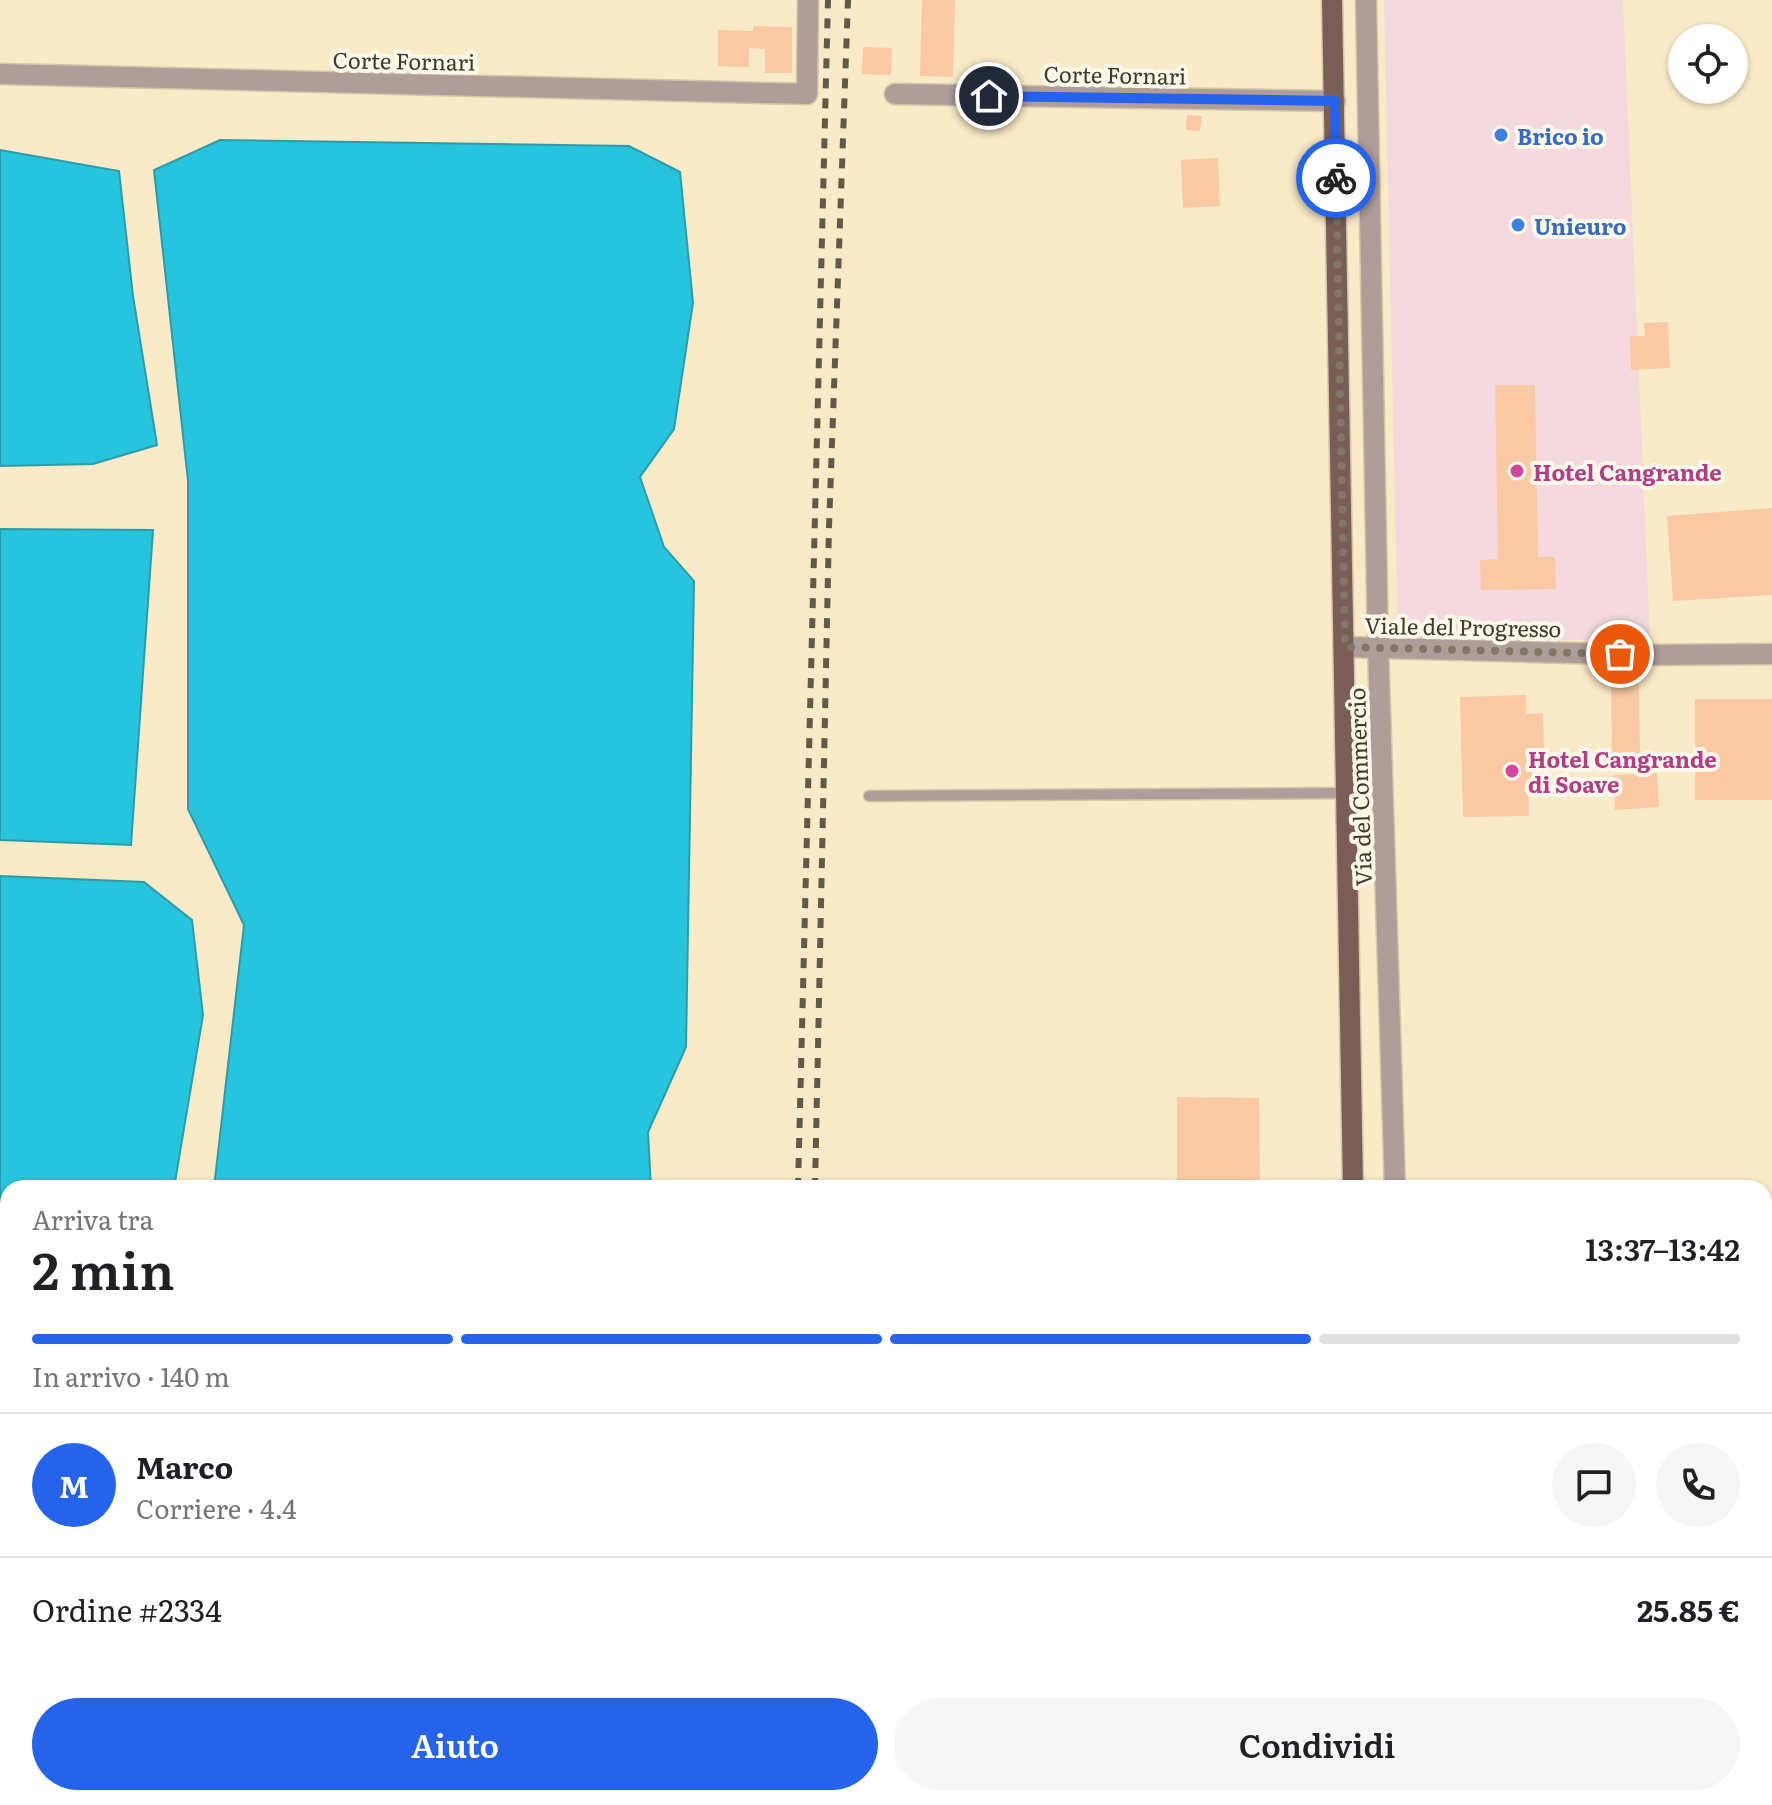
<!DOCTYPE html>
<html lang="it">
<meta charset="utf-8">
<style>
:root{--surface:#fff;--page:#f6f6f6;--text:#202124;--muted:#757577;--line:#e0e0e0;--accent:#2563eb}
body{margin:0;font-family:Literata,serif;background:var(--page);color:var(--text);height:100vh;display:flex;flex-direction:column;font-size:30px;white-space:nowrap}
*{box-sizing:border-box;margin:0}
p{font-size:26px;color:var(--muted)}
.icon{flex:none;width:44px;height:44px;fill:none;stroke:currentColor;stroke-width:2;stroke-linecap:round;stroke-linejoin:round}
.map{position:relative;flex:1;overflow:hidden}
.side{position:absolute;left:0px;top:1180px;width:1772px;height:626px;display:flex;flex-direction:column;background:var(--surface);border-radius:24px 24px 0 0;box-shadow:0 2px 6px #0004}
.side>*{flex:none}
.tools{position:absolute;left:1668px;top:24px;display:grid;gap:16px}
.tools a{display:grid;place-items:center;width:80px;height:80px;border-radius:50%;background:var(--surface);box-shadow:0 2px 6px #0004;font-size:40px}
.pin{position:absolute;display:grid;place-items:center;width:68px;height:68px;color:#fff;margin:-34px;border:4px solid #fff;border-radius:50%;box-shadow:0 2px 8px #0007}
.courier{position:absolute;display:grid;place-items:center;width:80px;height:80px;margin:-40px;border:6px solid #2563eb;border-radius:50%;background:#fff;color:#222;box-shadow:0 2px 10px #0007}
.summary em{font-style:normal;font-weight:600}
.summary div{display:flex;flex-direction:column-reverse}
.summary{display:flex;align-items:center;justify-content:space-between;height:136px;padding:0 32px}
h1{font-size:52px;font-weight:600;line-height:60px}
.bar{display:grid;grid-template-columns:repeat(4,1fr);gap:12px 8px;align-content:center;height:96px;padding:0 32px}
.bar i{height:10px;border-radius:6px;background:var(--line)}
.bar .active{background:var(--accent)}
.bar p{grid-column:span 4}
.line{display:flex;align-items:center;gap:20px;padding:0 32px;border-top:2px solid var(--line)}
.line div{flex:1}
.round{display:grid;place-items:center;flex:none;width:84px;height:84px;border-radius:42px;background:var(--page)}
.button{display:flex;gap:16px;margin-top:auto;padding:16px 32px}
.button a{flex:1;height:92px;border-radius:48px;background:var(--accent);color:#fff;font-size:32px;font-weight:600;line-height:92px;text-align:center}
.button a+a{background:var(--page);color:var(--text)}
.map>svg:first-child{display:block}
</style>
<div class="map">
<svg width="1772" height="1805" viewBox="0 0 1772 1805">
<rect width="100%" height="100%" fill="#f9eac8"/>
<path fill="#f4dadf" d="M 1384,0 L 1623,0 L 1650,639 L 1398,642 Z"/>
<path fill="#27c4dd" stroke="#2e9ba8" stroke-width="2" d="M 220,140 L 629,146 L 680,172 L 693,303 L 674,429 L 640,477 L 664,547 L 694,581 L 686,1047 L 648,1132 L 651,1188 L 214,1188 L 244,925 L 188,809 L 188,481 L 154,170 Z
M 0,150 L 119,171 L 133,296 L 157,445 L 93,464 L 0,466 Z
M 0,529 L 153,530 L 131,845 L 0,840 Z
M 0,876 L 144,882 L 192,920 L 203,1015 L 174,1188 L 8,1188 L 8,1798 L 181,1798 L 179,1805 L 0,1805 Z
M 526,1798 L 646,1798 L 645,1805 L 525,1805 Z"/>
<path fill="#fbcaa4" d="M 922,0 L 955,0 L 953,77 L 920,76 Z
M 753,26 L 792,27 L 792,73 L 765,73 L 765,49 L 749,48 L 749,67 L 718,66 L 718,30 L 753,31 Z
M 863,47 L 892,48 L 891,75 L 862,74 Z
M 1187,115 L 1202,116 L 1200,131 L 1186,130 Z
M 1218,158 L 1220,206 L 1183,208 L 1181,160 Z
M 1668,322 L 1670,368 L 1631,370 L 1630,336 L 1645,336 L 1644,323 Z
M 1495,385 L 1535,385 L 1538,557 L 1555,557 L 1556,589 L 1481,590 L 1480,560 L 1498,559 Z
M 1772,508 L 1772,595 L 1673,601 L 1667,516 Z
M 1611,684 L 1639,684 L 1640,756 L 1612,756 Z
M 1526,695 L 1526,714 L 1543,713 L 1545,788 L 1528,788 L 1529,816 L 1463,817 L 1460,697 Z
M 1695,699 L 1772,699 L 1772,800 L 1695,800 Z
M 1657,773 L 1659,807 L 1615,810 L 1613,775 Z
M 1177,1097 L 1259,1098 L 1260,1185 L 1177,1184 Z
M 1085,1798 L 1265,1798 L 1265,1805 L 1085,1805 Z"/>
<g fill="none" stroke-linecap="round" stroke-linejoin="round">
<defs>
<path id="service" d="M 869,796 L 1347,793
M 1322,1798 L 1325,1805"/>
<path id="minor" d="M 1366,0 L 1378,646 L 1395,1188
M 0,74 L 807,94 L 808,0
M 895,94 L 1335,101
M 1345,647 L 1650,655 L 1772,654
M 224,1805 L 225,1798"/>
<path id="primary" d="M 1332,0 L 1353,1188
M 1351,1798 L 1358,1805
M 1428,1805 L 1435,1798"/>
</defs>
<use href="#service" stroke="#d4c7a9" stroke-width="13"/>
<use href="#minor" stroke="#d4c7a9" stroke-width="23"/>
<use href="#primary" stroke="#d4c7a9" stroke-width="23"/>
<use href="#service" stroke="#af9d9a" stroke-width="10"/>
<use href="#minor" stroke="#af9d9a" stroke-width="20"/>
<use href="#primary" stroke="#7b5d58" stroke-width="20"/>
<path stroke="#625a49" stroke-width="6" stroke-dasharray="10 10" stroke-linecap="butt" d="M 798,1188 L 828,0
M 815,1188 L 829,527 L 848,0
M 782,1805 L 782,1798
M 803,1805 L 803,1798"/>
</g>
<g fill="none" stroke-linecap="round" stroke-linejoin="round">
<path stroke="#817863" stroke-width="8" stroke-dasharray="0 14.4" d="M 1336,178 L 1345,647 L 1620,654"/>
<path stroke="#2563eb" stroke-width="10" d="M 989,96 L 1335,101 L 1336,178"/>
</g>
<g fill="#3f7fe0" stroke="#fef8eb" stroke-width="3">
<circle cx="1501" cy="135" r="8"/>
<circle cx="1518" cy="225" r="8"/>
</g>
<g fill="#d1479c" stroke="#fef8eb" stroke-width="3">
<circle cx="1517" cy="471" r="8"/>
<circle cx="1512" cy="771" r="8"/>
</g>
<g text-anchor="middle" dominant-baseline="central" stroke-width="8" stroke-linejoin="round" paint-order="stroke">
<g font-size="22" fill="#403a2d" stroke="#fef8eb">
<text transform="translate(404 60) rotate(1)">Corte Fornari</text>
<text transform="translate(1115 74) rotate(1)">Corte Fornari</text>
<text transform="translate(1463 626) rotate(1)">Viale del Progresso</text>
<text transform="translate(1359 787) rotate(-92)">Via del Commercio</text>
</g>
<g font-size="22" font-weight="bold" fill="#366cbe" stroke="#fef8eb" text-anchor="start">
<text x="1517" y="135">Brico io</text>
<text x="1534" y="225">Unieuro</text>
</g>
<g font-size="22" font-weight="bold" fill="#b23c85" stroke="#fef8eb" text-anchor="start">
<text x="1533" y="471">Hotel Cangrande</text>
<text x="1528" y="758">Hotel Cangrande<tspan x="1528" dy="25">di Soave</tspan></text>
</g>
</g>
</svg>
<div class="tools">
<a><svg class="icon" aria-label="locate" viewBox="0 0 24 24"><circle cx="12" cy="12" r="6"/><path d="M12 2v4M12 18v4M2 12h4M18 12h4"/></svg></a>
</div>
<div class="pin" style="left:1620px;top:654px;background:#ea580c"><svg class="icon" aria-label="bag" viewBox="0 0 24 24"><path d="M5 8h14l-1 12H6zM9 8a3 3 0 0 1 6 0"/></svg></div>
<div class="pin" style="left:989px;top:96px;background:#1f2937"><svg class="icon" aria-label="home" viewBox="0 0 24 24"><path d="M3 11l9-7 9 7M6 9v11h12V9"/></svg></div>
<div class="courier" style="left:1336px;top:178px"><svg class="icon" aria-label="bike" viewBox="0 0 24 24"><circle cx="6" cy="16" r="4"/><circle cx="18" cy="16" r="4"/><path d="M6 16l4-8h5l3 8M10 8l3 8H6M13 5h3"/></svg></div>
<section class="side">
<div class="summary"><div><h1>2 min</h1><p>Arriva tra</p></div><em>13:37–13:42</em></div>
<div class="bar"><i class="active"></i><i class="active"></i><i class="active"></i><i></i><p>In arrivo · 140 m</p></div>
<div class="line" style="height:144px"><b class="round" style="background:var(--accent);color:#fff">M</b><div><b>Marco</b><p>Corriere · 4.4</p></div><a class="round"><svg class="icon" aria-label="chat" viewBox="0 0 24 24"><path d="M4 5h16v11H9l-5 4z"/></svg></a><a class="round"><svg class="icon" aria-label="phone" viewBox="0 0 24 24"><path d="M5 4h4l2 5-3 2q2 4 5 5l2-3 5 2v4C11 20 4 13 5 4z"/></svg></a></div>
<div class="line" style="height:104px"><div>Ordine #2334</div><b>25.85 €</b></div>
<div class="button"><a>Aiuto</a><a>Condividi</a></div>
</section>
</div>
